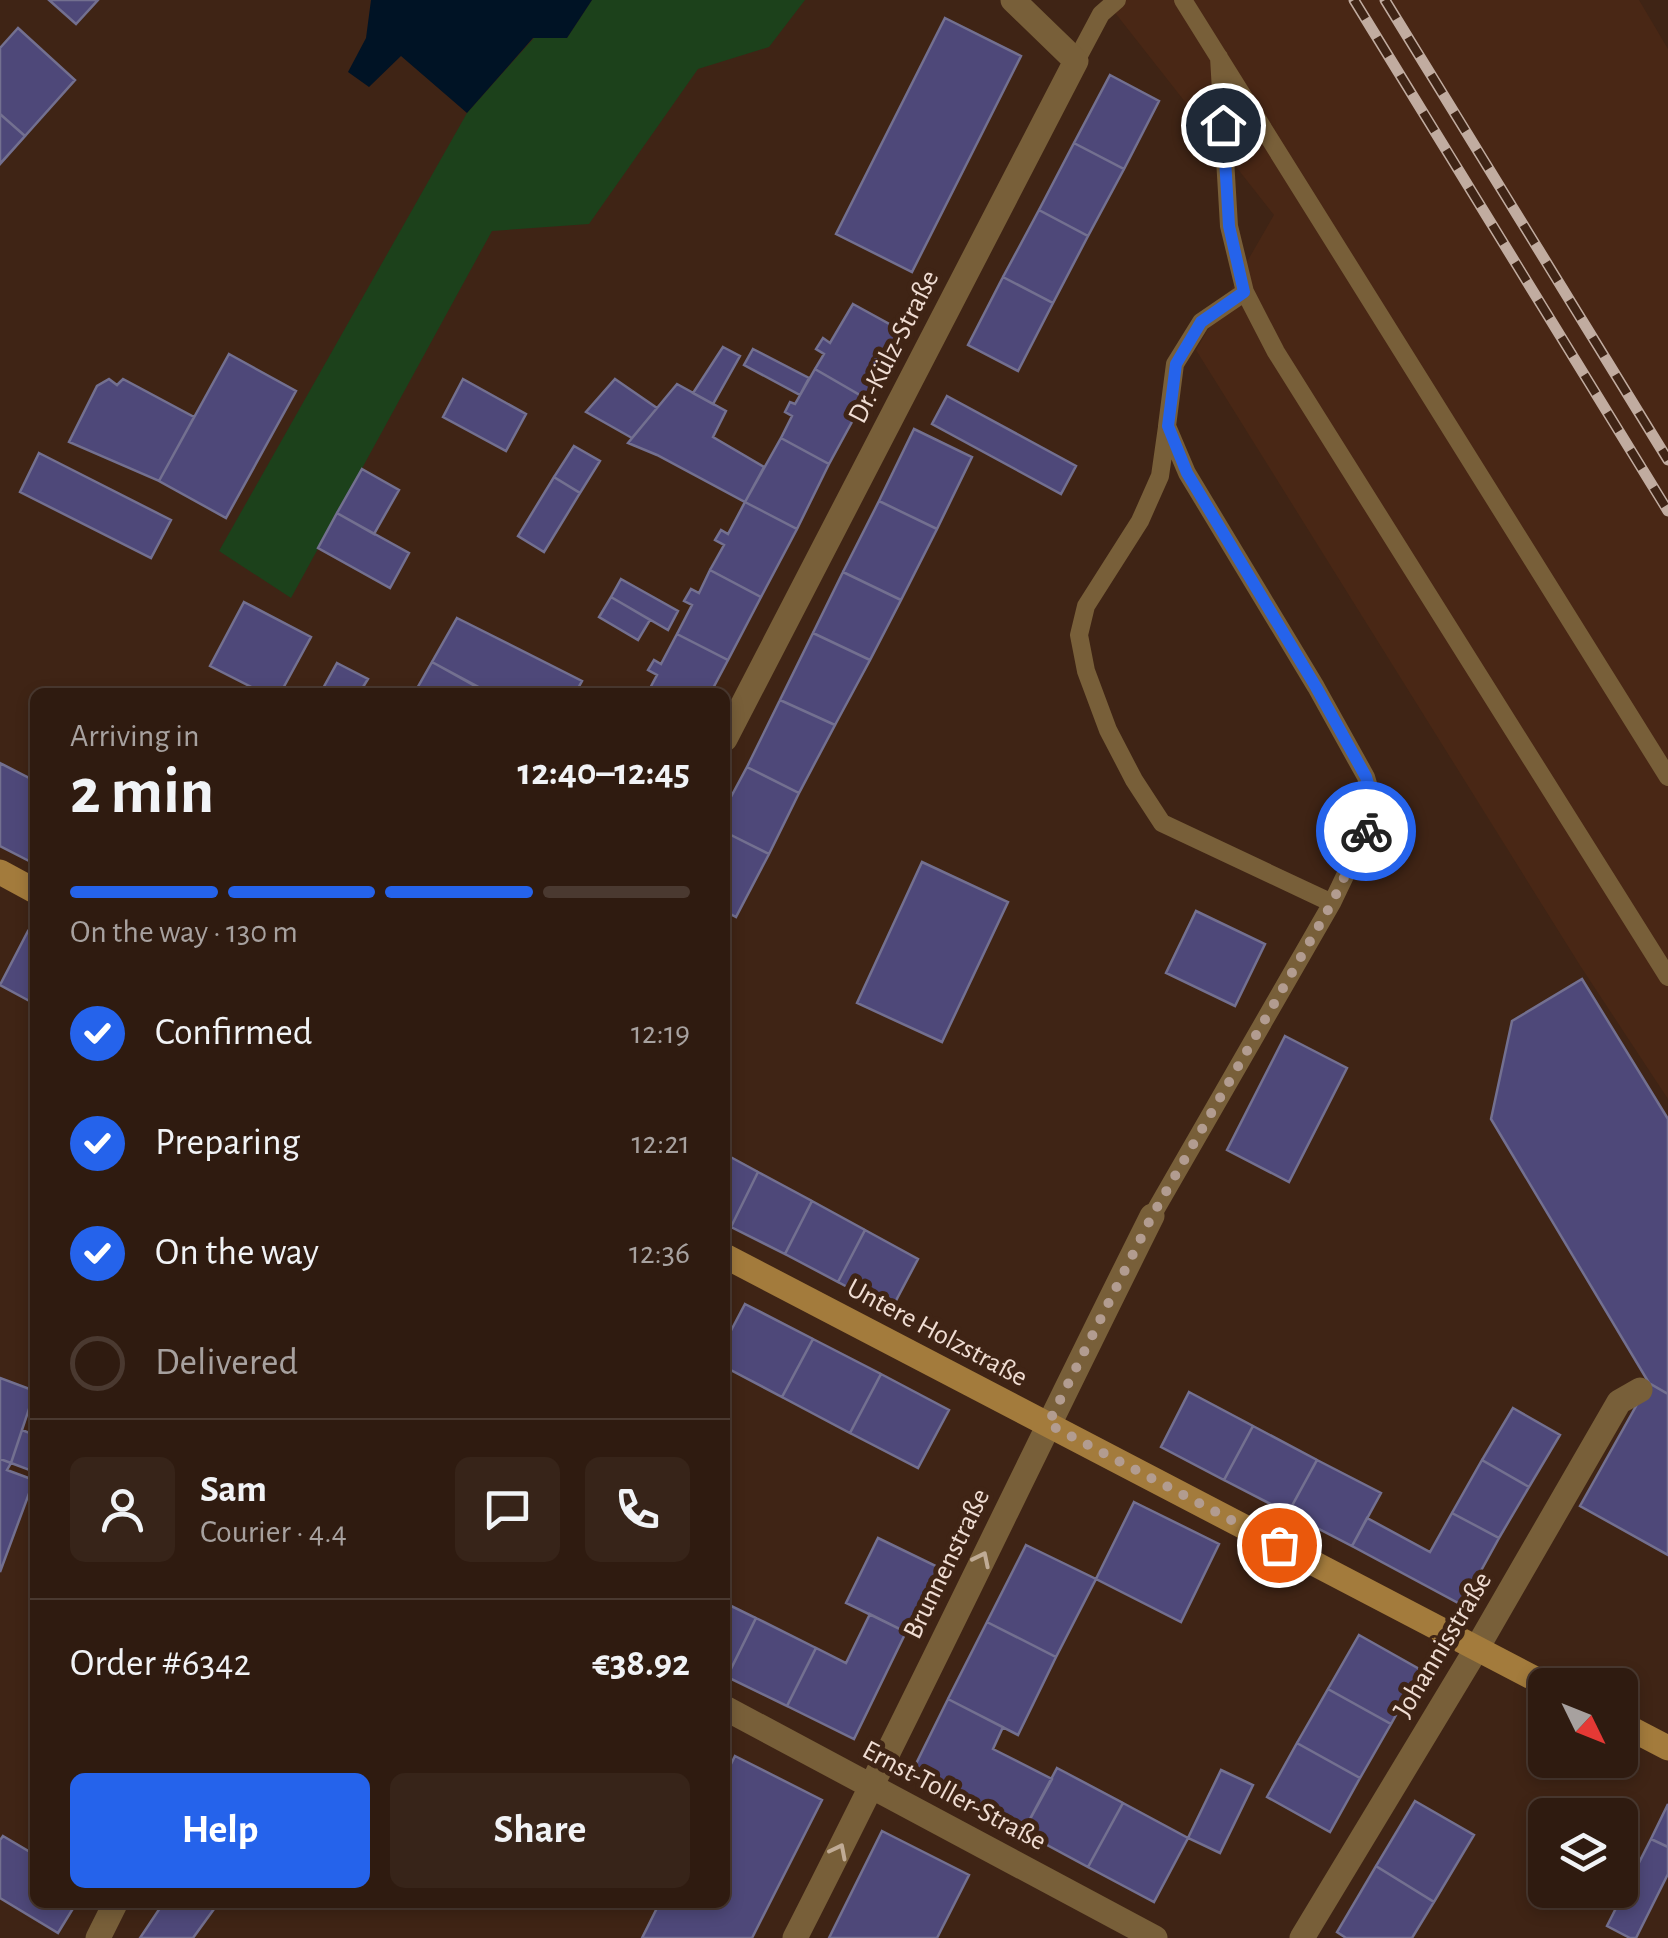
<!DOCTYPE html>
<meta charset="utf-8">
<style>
:root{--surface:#2f1b10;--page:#372419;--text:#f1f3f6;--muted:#a7a19f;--line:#4a3930;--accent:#2563eb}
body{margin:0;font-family:"Alegreya Sans",sans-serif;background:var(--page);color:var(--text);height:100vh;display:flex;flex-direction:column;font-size:38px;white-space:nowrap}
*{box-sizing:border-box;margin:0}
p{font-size:32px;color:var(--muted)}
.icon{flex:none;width:55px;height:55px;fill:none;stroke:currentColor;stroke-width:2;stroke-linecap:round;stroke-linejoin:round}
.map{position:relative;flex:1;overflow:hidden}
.panel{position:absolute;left:30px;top:688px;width:700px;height:1220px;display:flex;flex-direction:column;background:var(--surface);border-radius:15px;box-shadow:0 5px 15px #0003,0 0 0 2px var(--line)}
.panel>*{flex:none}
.needle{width:65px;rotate:133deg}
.buttons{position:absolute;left:1528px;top:1668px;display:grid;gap:20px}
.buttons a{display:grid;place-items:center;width:110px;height:110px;border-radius:15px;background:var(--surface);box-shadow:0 5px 15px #0003,0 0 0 2px var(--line);font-size:50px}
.pin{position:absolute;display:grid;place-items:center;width:85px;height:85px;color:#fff;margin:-42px;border:5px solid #fff;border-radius:50%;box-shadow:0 2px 10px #0007}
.courier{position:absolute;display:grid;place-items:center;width:100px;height:100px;margin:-50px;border:8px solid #2563eb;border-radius:50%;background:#fff;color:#222;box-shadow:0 2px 12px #0007}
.headline em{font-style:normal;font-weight:700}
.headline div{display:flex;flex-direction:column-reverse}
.headline{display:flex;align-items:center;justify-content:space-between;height:170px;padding:0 40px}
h1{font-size:65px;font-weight:700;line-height:75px}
.bar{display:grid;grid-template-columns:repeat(4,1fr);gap:15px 10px;align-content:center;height:120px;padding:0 40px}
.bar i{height:12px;border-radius:8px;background:var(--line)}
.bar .active{background:var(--accent)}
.bar p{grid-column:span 4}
.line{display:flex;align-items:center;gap:25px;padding:0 40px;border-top:2px solid var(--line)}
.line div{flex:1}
.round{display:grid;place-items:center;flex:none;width:105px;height:105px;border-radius:15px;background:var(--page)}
ol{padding:0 40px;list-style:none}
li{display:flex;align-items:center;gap:30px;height:110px}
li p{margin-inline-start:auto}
li .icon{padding:10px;border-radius:50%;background:var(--accent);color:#fff;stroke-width:4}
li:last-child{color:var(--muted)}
li i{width:55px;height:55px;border:5px solid var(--line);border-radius:50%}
.primary-button{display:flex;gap:20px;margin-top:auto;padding:20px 40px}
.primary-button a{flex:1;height:115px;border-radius:15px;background:var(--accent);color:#fff;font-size:40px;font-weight:700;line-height:115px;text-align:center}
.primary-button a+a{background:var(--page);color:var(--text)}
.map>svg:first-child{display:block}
</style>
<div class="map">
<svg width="1668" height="1938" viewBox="0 0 1668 1938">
<rect width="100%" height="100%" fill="#3f2415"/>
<path fill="#492715" d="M 1105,0 L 1639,0 L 1668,49 L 1668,1099 L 1581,967 L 1196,350 L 1274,215 Z"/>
<path fill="#1c411b" d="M 592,0 L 805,0 L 769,47 L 698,69 L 589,224 L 492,231 L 291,598 L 219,551 L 467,113 L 534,38 L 567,38 Z"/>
<path fill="#001325" d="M 371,0 L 592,0 L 567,38 L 533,38 L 467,113 L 401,56 L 369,87 L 348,72 L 366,38 Z"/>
<path fill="#4e4879" stroke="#737090" stroke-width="2.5" d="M 49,0 L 98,0 L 76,24 Z
M 945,18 L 1021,56 L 912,272 L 836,234 Z
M 18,28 L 75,80 L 25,136 L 0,114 L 0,48 Z
M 1110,75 L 1159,101 L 1124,169 L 1074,143 Z
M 0,114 L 25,136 L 0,164 Z
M 1074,143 L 1124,169 L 1088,236 L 1039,210 Z
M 1039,210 L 1088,236 L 1053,303 L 1003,277 Z
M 1003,277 L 1053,303 L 1018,371 L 968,345 Z
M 853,304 L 891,325 L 898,340 L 865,398 L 815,369 L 824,354 L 816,349 L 823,338 L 830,343 Z
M 723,347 L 740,356 L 713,404 L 693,393 Z
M 753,349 L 809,378 L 800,395 L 744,365 Z
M 229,354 L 296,391 L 226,518 L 159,481 Z
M 815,369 L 865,398 L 829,464 L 781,438 L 792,416 L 785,412 L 790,402 L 795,404 Z
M 109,379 L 117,385 L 123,379 L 194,417 L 159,481 L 69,442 L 97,386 Z
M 463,379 L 526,414 L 506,451 L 443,417 Z
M 615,379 L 657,408 L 632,438 L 586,412 Z
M 677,384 L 726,411 L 713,437 L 764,467 L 745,502 L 657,455 L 628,443 Z
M 947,396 L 1076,466 L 1061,494 L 932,424 Z
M 914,429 L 972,457 L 937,529 L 879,501 Z
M 781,438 L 829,464 L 797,529 L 745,502 Z
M 574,446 L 600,461 L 580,493 L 554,477 Z
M 39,453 L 171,520 L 151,558 L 20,492 Z
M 362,469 L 399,490 L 374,534 L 337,513 Z
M 554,477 L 580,493 L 544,552 L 518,536 Z
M 879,501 L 937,529 L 901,600 L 843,572 Z
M 745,502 L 797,529 L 761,597 L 710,570 L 724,545 L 715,540 L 721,530 L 728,534 Z
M 337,513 L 409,553 L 390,588 L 318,548 Z
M 710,570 L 761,597 L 728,660 L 677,634 L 692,605 L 684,601 L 691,589 L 699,593 Z
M 843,572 L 901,600 L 870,660 L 813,633 Z
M 621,579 L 678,611 L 668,630 L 611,597 Z
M 611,597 L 650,620 L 638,640 L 599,617 Z
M 244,602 L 311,637 L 281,692 L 261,692 L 210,666 Z
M 457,618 L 582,681 L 576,692 L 488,692 L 432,662 Z
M 813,633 L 870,660 L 835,725 L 780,700 Z
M 677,634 L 728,660 L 711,692 L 648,692 L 657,675 L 648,670 L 654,660 L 661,664 Z
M 432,662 L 482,690 L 481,692 L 415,692 Z
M 337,663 L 368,679 L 360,692 L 321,692 Z
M 780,700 L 835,725 L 799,793 L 747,767 Z
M 0,763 L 35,781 L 35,864 L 0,846 Z
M 747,767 L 799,793 L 769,854 L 725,832 L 725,808 Z
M 725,832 L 769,854 L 736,917 L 725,911 Z
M 922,862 L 1008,902 L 942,1042 L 857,1003 Z
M 1196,911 L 1265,944 L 1235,1006 L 1166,973 Z
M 28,931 L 35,935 L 35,1004 L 0,985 Z
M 1582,979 L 1668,1119 L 1668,1394 L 1649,1383 L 1491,1119 L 1512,1021 Z
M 1285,1036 L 1347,1068 L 1289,1182 L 1227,1150 Z
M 725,1154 L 758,1172 L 731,1227 L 725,1223 Z
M 758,1172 L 812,1201 L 785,1254 L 731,1227 Z
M 812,1201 L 865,1230 L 838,1282 L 785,1254 Z
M 865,1230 L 918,1259 L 891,1310 L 838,1282 Z
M 745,1304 L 813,1339 L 782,1397 L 725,1367 L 725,1342 Z
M 813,1339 L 881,1374 L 850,1433 L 782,1397 Z
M 881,1374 L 949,1410 L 918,1468 L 850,1433 Z
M 0,1378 L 35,1391 L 11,1463 L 0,1459 Z
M 1649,1383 L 1668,1394 L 1668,1555 L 1580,1506 Z
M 1189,1392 L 1253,1426 L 1224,1480 L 1161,1447 Z
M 1513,1408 L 1560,1435 L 1529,1487 L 1482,1460 Z
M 1253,1426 L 1317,1460 L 1288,1513 L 1224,1480 Z
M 22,1430 L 35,1435 L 35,1463 L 32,1471 L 11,1463 Z
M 0,1459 L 11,1463 L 7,1470 L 34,1480 L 0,1572 Z
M 1317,1460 L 1381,1493 L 1352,1546 L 1288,1513 Z
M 1482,1460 L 1529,1487 L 1499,1538 L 1452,1513 Z
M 1134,1502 L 1219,1544 L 1181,1622 L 1096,1579 Z
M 1452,1513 L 1499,1538 L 1462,1605 L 1352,1546 L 1367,1518 L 1430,1552 Z
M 878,1538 L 938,1567 L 906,1632 L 846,1603 Z
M 1026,1545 L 1096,1579 L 1056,1657 L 987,1622 Z
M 725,1603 L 756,1618 L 727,1677 L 725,1676 Z
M 870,1614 L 906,1632 L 854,1739 L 787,1706 L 816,1648 L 846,1663 Z
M 756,1618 L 816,1648 L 787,1706 L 727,1677 Z
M 987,1622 L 1056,1657 L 1018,1735 L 948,1699 Z
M 1359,1635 L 1421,1670 L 1391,1724 L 1328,1689 Z
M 1328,1689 L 1391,1724 L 1360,1778 L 1297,1743 Z
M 948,1699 L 1003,1727 L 993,1749 L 1052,1779 L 1023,1832 L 911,1774 Z
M 1297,1743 L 1360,1778 L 1330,1832 L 1267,1797 Z
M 735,1756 L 822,1800 L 752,1938 L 642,1938 L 660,1902 L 725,1902 L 725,1776 Z
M 1057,1768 L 1123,1803 L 1088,1867 L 1023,1832 Z
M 1221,1770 L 1253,1785 L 1220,1853 L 1188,1838 Z
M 1415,1801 L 1474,1835 L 1434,1902 L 1376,1866 Z
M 1123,1803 L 1188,1838 L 1154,1902 L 1088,1867 Z
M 1668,1804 L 1668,1847 L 1651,1839 Z
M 882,1831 L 969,1875 L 937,1938 L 829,1938 Z
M 3,1836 L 35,1855 L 35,1902 L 77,1902 L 58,1933 L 0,1898 L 0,1840 Z
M 1651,1839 L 1668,1847 L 1668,1874 L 1636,1938 L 1630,1938 L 1607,1926 Z
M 1376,1866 L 1434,1902 L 1412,1938 L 1346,1938 L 1337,1932 Z
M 164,1902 L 204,1902 L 214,1909 L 193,1938 L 140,1938 Z"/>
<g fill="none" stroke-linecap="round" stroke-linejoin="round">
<path stroke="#785f39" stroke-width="18" d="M 1183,0 L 1668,777
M 1219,57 L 1229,226 L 1245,292 L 1276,352 L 1668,977
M 1076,61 L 1101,14 L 1117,0
M 1167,427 L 1160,476 L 1140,521 L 1086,606 L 1079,635 L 1086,671 L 1108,730 L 1134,780 L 1162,823 L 1332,903
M 1152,1216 L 1332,903 L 1376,811 L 1366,777 L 1316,687 L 1187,473 L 1167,426 L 1175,364 L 1201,322 L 1245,292"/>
<path stroke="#785f39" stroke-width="25" d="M 725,739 L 1076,61 L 1013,0
M 725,1708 L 1155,1938
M 98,1938 L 116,1902
M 795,1938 C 917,1699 1032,1456 1152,1216
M 1302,1938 L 1477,1648 L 1619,1402 L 1640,1390"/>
<path stroke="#a37b3c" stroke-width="25" d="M 0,872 L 35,891
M 725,1256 L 1547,1685
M 1620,1723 L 1668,1748"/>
<defs>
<path id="rail" d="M 1354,0 L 1668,511
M 1385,0 L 1668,460"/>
</defs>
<use href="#rail" stroke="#c1aca0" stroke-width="11"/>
<use href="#rail" stroke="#3f2415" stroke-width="8" stroke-dasharray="22" stroke-linecap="butt"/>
</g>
<defs><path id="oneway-chevron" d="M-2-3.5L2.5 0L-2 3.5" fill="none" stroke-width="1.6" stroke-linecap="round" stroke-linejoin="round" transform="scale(2.5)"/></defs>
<g stroke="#c0ab95">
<use href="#oneway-chevron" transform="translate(982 1559) rotate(-64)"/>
<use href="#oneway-chevron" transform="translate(839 1851) rotate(-63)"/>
</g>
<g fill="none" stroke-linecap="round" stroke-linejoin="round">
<path stroke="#b29c90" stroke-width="10" stroke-dasharray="0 18" d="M 1279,1545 L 1048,1424 L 1152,1216 L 1332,903 L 1366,831"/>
<path stroke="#2563eb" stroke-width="12" d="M 1223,125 L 1229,226 L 1244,292 L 1201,322 L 1176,364 L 1168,426 L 1187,473 L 1316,687 L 1366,777 L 1376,811 L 1366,831"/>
</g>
<g text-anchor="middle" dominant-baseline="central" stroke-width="10" stroke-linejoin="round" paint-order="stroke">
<g font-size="28" fill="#f0ddd3" stroke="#3f2415">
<text transform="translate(894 347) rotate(-63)">Dr.-Külz-Straße</text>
<text transform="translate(937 1333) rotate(28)">Untere Holzstraße</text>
<text transform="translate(947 1564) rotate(-64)">Brunnenstraße</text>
<text transform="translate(1443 1645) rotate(-59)">Johannisstraße</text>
<text transform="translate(954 1796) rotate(28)">Ernst-Toller-Straße</text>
</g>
</g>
</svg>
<div class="buttons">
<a><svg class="needle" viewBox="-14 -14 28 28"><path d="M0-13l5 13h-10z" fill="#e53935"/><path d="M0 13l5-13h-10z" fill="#a7a19f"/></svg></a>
<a><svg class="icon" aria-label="layers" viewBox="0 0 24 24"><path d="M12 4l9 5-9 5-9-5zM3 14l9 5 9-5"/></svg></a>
</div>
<div class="pin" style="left:1279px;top:1545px;background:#ea580c"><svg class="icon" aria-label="bag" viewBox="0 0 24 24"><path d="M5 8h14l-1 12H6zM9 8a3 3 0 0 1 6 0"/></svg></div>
<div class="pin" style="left:1223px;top:125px;background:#1f2937"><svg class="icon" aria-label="home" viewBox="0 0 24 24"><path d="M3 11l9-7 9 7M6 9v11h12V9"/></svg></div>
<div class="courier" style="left:1366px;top:831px"><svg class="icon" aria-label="bike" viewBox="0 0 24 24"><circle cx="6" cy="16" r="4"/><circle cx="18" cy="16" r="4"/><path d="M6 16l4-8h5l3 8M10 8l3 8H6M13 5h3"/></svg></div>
<section class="panel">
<div class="headline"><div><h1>2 min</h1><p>Arriving in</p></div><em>12:40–12:45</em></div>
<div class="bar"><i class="active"></i><i class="active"></i><i class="active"></i><i></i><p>On the way · 130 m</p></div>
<ol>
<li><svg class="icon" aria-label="check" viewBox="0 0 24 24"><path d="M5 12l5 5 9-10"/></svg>Confirmed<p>12:19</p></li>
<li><svg class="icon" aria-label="check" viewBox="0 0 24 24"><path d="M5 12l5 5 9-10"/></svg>Preparing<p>12:21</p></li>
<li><svg class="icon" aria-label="check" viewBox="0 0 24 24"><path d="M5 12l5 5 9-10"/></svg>On the way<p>12:36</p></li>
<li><i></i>Delivered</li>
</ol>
<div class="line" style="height:180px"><a class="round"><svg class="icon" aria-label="person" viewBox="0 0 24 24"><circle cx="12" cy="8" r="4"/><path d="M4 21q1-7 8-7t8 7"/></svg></a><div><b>Sam</b><p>Courier · 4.4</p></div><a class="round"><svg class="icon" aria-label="chat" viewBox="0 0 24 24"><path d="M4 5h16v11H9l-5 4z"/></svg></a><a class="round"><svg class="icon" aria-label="phone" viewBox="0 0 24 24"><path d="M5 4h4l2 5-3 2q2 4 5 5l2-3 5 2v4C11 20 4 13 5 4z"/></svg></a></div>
<div class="line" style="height:130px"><div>Order #6342</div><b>€38.92</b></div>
<div class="primary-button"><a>Help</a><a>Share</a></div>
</section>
</div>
